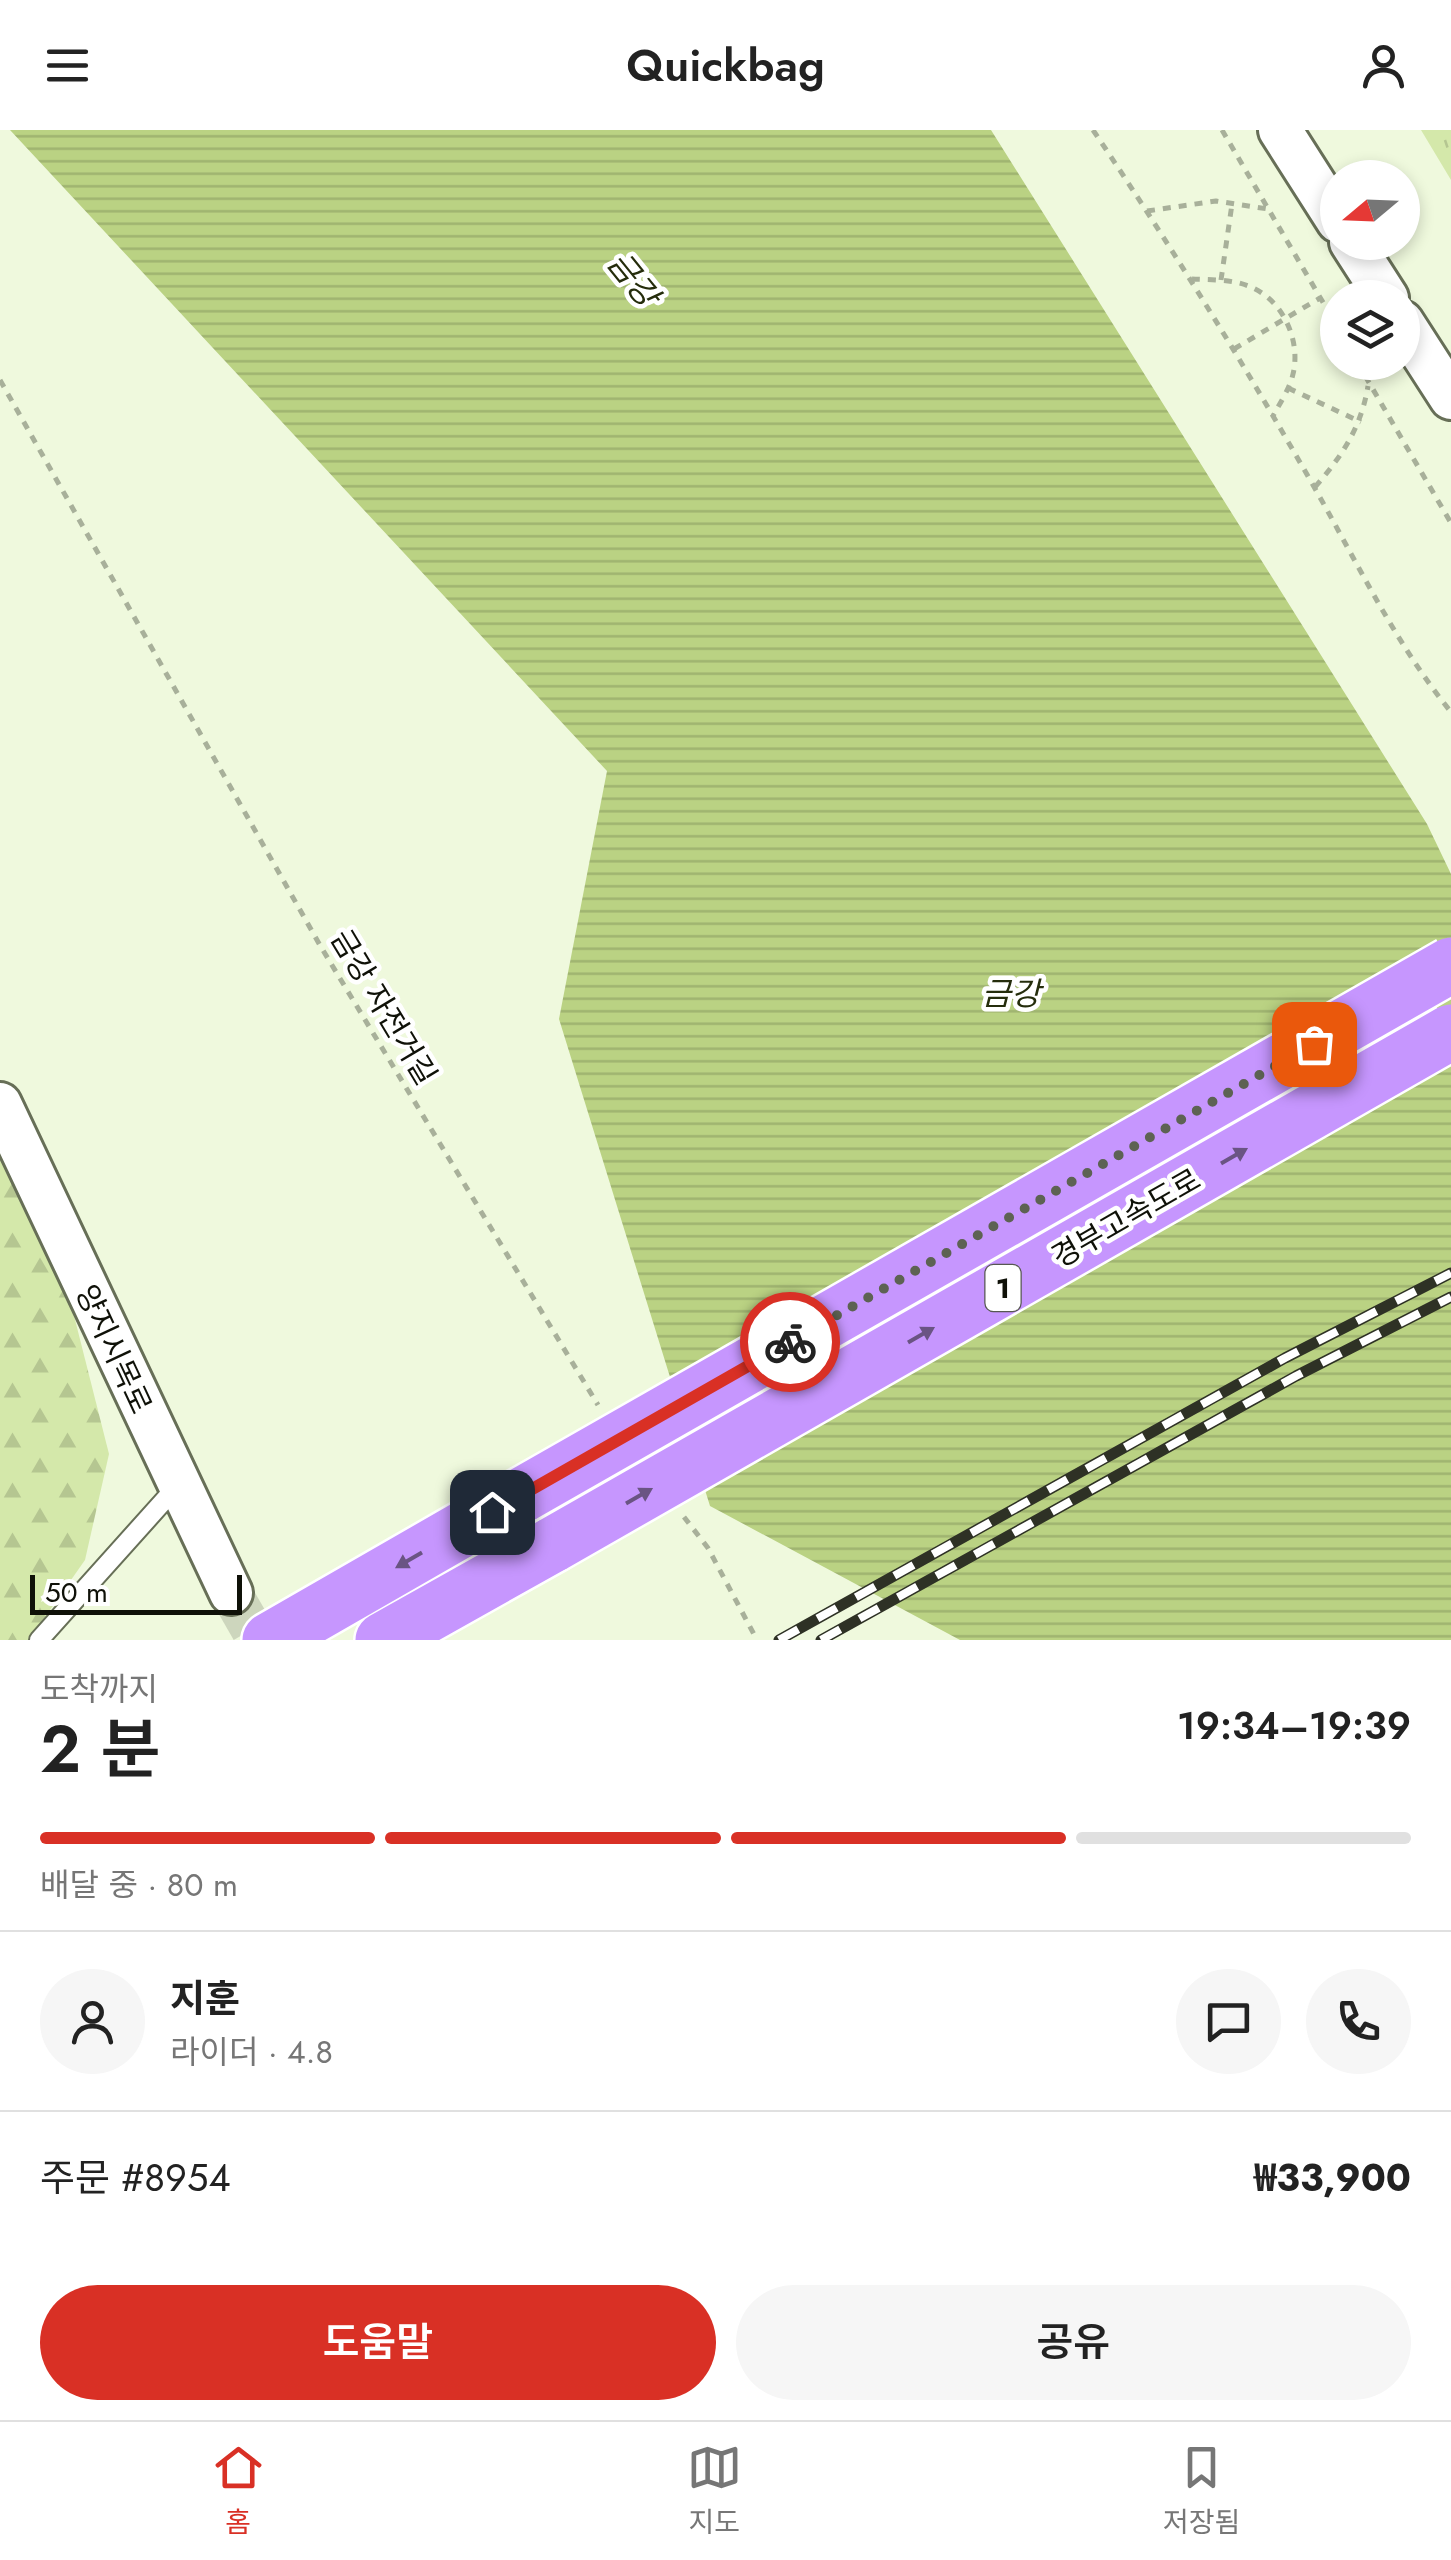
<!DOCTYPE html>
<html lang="ko">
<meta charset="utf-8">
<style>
:root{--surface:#fff;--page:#f6f6f6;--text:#222;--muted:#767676;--line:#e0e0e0;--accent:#d93025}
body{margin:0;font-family:Jost,"Noto Sans KR",sans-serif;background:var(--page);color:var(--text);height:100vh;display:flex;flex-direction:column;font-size:38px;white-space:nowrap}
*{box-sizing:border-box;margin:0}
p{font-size:32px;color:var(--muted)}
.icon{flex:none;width:55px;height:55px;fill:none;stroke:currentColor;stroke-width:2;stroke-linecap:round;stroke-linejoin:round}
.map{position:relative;height:1510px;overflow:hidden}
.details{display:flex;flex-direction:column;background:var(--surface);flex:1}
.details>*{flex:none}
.needle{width:65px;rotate:251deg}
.buttons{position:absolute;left:1320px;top:30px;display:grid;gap:20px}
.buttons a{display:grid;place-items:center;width:100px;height:100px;border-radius:50%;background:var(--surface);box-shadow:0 5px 15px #0003;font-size:50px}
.scale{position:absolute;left:30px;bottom:25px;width:212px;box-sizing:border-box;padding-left:10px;border:5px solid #0f1108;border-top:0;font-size:28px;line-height:35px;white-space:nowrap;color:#0f1108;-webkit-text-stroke:8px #fff;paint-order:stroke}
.pin{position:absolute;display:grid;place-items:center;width:85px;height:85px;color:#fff;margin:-42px;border-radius:20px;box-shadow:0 5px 15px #0006}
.courier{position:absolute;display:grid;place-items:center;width:100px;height:100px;margin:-50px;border:8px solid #d93025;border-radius:50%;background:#fff;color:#222;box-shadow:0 2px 12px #0007}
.overview em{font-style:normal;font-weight:600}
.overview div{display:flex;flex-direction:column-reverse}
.overview{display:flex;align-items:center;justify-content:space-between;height:170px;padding:0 40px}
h1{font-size:65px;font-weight:600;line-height:75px}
.bar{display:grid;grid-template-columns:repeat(4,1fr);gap:15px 10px;align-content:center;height:120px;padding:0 40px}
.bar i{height:12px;border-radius:8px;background:var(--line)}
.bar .on{background:var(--accent)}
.bar p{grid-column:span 4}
.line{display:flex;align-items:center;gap:25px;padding:0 40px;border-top:2px solid var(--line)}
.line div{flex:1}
.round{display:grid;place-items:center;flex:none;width:105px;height:105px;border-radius:52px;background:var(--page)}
.primary-button{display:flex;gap:20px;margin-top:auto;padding:20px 40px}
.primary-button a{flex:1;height:115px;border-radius:60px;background:var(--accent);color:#fff;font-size:40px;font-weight:600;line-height:115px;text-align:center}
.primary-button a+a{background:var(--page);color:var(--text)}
header{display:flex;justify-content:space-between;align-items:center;height:130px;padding:0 40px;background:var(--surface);font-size:45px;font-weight:600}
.dock{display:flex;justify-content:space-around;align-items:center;height:140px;border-top:2px solid var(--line);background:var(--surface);font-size:28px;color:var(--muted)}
.dock a{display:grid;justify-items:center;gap:5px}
.dock .on{color:var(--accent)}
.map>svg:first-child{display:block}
</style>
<header><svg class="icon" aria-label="menu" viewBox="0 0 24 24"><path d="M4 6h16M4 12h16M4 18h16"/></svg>Quickbag<svg class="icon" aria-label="person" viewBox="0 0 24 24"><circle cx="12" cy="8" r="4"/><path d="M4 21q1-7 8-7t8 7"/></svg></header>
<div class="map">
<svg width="1451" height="1510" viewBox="0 0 1451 1510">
<defs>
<pattern id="grass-tufts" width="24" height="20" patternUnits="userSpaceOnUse" patternTransform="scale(2.5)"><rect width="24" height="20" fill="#d4e8aa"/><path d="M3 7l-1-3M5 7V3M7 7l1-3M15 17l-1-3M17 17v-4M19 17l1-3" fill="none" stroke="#b5c691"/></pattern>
<pattern id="forest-firs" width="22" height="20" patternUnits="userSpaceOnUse" patternTransform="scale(2.5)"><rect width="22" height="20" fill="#d4e8aa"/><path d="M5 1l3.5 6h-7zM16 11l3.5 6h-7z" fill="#b5c691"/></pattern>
<pattern id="water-rules" width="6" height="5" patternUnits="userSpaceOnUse" patternTransform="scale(2.5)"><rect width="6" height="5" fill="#bad283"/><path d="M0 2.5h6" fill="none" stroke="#9fb370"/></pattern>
</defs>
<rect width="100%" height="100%" fill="#eff9dd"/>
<path fill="url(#grass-tufts)" d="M 1421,0 L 1451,0 L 1451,50 Z"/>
<path fill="url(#forest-firs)" d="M 0,1019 L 45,1071 L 109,1324 L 85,1430 L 29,1510 L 0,1510 Z"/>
<path fill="url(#water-rules)" d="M 10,0 L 991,0 L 1427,694 L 1451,744 L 1451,1510 L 960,1510 L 710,1376 L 559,889 L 607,641 Z"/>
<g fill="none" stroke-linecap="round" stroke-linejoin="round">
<path stroke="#cdd6bd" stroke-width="42" stroke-dasharray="42 21" stroke-linecap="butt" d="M 231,1463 L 258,1510"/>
<defs>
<path id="service" d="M 39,1510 L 178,1355"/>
<path id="tertiary" d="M 1280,0 L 1338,91
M 1351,112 L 1387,168
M 1402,192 L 1451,268
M 0,974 L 231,1463"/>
<path id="motorway" d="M 270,1510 L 524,1364
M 383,1510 L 554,1414"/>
</defs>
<use href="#service" stroke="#676f57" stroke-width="22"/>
<use href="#tertiary" stroke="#676f57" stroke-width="48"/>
<use href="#motorway" stroke="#fff" stroke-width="60"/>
<path stroke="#a8b09a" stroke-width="5" stroke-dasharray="8 8" stroke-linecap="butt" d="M 1093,0 C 1171,116 1244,234 1313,355 C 1357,432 1395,513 1451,582
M 1222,0 L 1338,198
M 1147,81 L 1216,71 L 1268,79
M 1192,149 C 1212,150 1235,149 1253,158 C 1284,172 1301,212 1293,244 C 1290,258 1280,273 1273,286
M 1221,150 L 1232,74
M 1234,219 L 1320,168
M 1357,232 L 1451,393
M 0,250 L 321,817 L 598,1275
M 1288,258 L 1361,292
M 1315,357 C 1342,326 1361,298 1368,256
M 684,1387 L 708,1418 L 757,1510"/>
<use href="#service" stroke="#fff" stroke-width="18"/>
<use href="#tertiary" stroke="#fff" stroke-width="42"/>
<use href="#motorway" stroke="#c696fe" stroke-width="55"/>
<defs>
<path id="rail" d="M 779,1510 L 1285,1228 L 1451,1143
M 821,1510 L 1296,1246 L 1451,1167"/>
</defs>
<use href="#rail" stroke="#2e3125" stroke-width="11"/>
<use href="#rail" stroke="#fff" stroke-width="8" stroke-dasharray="22" stroke-linecap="butt"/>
<defs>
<path id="motorway-bridge" d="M 524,1364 L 1451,835
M 554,1414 L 1451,902"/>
</defs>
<use href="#motorway-bridge" stroke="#fff" stroke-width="60" stroke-linecap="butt"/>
<use href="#motorway-bridge" stroke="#c696fe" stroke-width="55"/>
</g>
<defs><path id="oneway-solid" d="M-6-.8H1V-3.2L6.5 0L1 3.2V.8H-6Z" transform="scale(2.5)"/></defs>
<g fill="#6a5483">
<use href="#oneway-solid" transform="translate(1234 1026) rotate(-30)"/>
<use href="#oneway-solid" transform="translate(921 1205) rotate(-30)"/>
<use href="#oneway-solid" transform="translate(639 1366) rotate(-30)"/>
<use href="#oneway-solid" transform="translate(409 1430) rotate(150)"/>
</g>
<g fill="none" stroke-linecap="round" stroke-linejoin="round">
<path stroke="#5d6253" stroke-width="10" stroke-dasharray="0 18" d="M 790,1212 L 1314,914"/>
<path stroke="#d93025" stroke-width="12" d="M 492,1382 L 790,1212"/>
</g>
<g text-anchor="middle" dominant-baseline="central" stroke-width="9" stroke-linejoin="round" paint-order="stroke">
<rect fill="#fff" stroke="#575852" stroke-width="2.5" x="985.5" y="1135" width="35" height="46" rx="8"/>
<g font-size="28" font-weight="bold" fill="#0f1108">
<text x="1003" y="1158">1</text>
</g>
<g font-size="30" fill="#0f1108" stroke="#fff">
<text transform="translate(384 877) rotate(59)">금강 자전거길</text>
<text transform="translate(1126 1088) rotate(-30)">경부고속도로</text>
<text transform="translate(114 1219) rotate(65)">양지시목로</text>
</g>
<g font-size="32" font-style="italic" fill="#252d0c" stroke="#fff">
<text transform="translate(633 149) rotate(51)">금강</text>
<text x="1011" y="864">금강</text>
</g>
</g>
</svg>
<div class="buttons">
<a><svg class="needle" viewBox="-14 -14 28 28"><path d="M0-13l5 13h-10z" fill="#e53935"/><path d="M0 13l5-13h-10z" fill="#767676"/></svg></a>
<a><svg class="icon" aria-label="layers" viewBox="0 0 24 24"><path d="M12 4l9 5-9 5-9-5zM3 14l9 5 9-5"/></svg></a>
</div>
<div class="scale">50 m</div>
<div class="pin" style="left:1314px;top:914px;background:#ea580c"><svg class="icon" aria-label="bag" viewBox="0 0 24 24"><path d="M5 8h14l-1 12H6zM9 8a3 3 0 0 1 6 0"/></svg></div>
<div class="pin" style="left:492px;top:1382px;background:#1f2937"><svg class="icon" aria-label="home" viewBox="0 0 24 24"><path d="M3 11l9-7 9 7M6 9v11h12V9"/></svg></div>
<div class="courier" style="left:790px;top:1212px"><svg class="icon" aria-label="bike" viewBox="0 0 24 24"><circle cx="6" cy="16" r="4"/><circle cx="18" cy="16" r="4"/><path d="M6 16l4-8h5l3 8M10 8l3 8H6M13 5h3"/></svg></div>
</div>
<section class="details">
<div class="overview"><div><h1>2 분</h1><p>도착까지</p></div><em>19:34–19:39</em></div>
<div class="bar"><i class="on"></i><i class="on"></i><i class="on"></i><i></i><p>배달 중 · 80 m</p></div>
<div class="line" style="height:180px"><a class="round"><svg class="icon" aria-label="person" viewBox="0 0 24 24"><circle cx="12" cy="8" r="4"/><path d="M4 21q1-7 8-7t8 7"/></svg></a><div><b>지훈</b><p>라이더 · 4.8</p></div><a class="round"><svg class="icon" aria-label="chat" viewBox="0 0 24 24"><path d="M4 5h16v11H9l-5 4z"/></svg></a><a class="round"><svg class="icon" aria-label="phone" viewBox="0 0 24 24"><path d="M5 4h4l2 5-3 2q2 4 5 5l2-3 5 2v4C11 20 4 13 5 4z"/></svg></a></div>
<div class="line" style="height:130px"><div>주문 #8954</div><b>₩33,900</b></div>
<div class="primary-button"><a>도움말</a><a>공유</a></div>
</section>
<nav class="dock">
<a class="on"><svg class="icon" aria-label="home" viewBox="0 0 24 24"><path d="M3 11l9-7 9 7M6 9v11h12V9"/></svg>홈</a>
<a><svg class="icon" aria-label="map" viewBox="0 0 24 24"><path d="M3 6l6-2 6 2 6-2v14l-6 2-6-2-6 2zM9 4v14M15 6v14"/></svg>지도</a>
<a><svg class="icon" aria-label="saved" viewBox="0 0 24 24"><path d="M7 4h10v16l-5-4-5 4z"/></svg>저장됨</a>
</nav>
